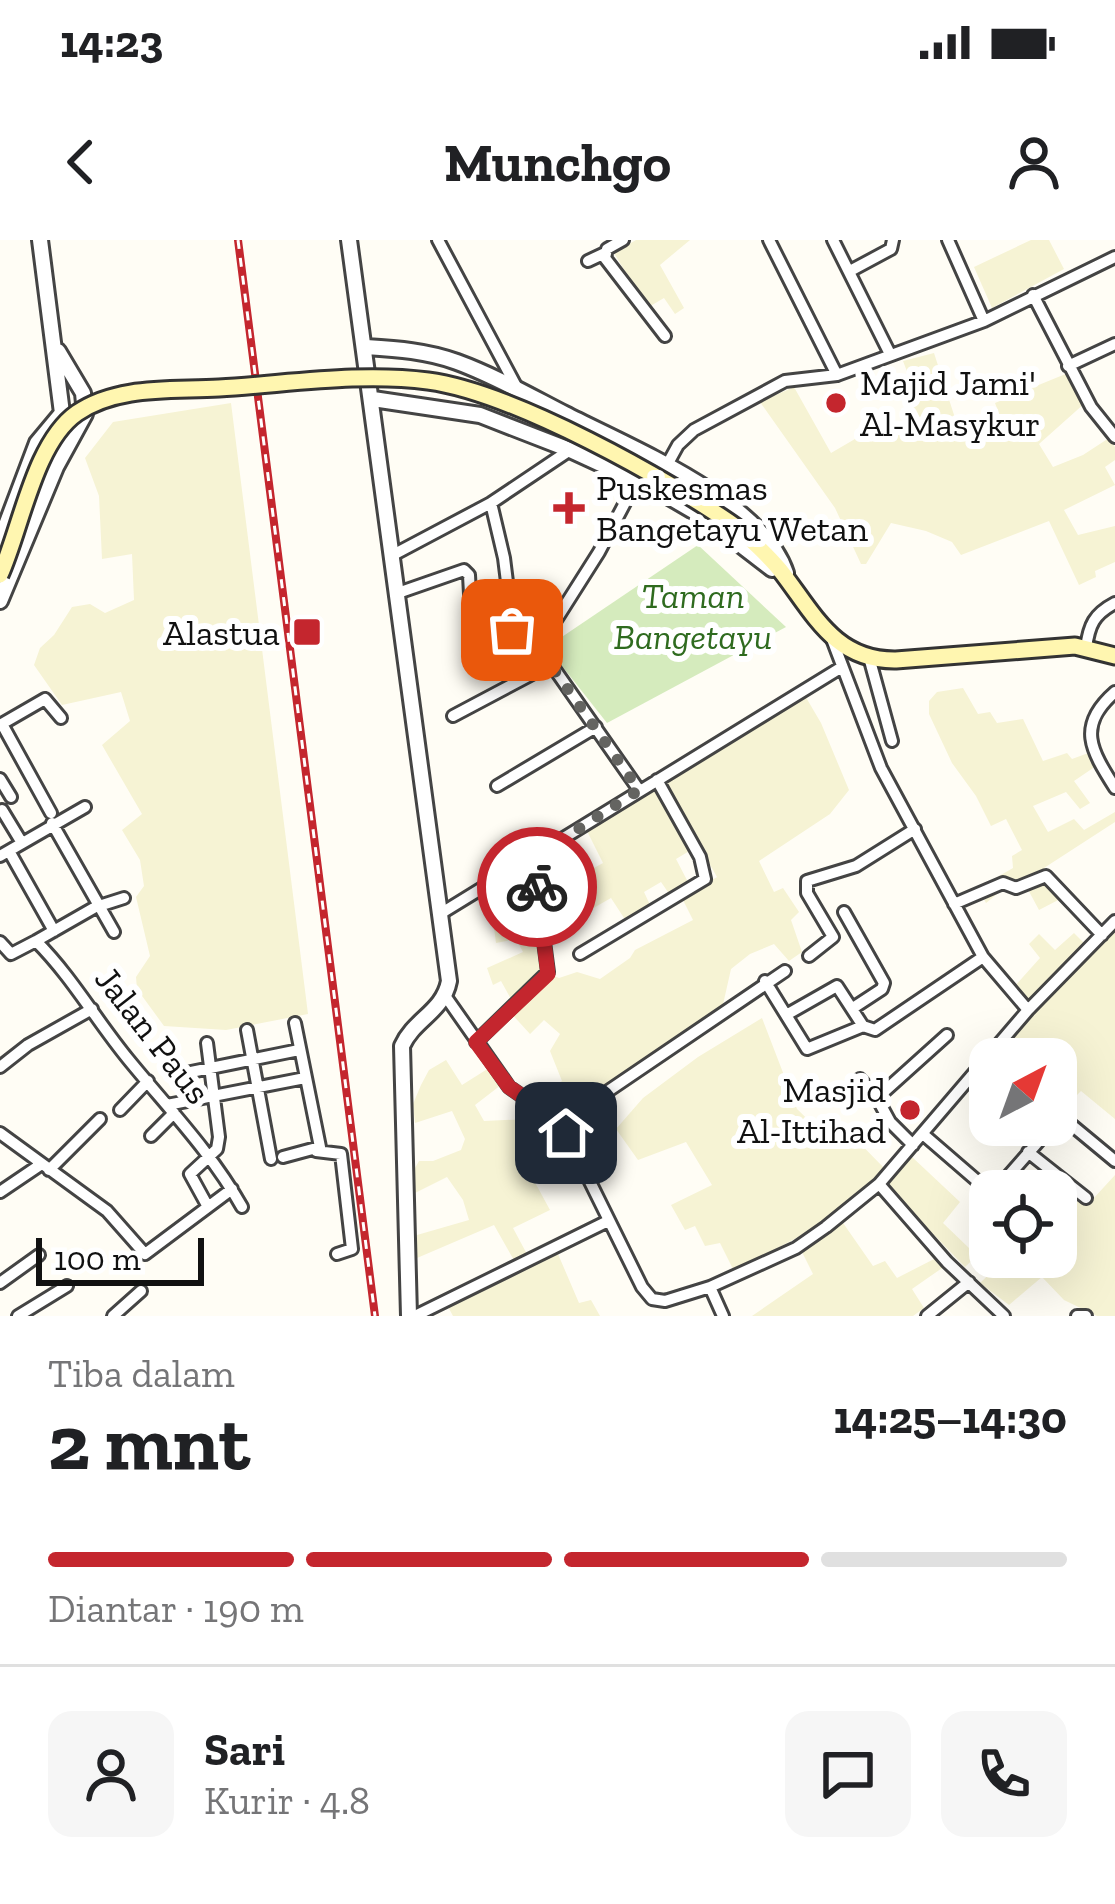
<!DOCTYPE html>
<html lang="id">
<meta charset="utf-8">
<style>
:root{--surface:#fff;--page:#f6f6f6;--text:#202124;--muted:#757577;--line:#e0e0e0;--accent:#c4262e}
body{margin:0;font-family:"Zilla Slab",serif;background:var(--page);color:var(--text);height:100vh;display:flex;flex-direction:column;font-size:45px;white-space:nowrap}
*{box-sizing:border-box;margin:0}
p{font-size:39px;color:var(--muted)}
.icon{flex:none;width:66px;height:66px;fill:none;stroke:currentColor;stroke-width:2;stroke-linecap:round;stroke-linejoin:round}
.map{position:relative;height:1076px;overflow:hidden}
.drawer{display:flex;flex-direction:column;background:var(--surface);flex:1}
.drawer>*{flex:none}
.needle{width:78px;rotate:41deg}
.controls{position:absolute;left:969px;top:798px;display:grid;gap:24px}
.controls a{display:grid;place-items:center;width:108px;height:108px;border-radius:24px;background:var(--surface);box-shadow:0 12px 48px #0002;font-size:60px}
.scale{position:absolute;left:36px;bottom:30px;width:168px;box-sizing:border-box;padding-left:12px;border:6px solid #111;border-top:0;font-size:33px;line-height:42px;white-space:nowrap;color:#111;-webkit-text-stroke:9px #fff;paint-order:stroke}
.pin{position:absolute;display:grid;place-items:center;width:102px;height:102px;color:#fff;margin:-51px;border-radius:24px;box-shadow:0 6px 18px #0006}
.courier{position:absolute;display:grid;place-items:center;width:120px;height:120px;margin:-60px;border:9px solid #c4262e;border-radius:50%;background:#fff;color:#222;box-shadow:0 3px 15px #0007}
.summary em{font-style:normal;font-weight:800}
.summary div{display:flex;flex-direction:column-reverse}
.summary{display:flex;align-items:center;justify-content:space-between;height:204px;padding:0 48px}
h1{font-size:78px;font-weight:800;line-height:90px}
.bar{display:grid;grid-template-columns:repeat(4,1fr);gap:18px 12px;align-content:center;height:144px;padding:0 48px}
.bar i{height:15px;border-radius:9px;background:var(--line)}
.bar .on{background:var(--accent)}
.bar p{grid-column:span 4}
.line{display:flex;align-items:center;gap:30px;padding:0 48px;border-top:3px solid var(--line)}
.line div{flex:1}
.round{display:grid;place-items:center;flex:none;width:126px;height:126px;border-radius:24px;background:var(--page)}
.status{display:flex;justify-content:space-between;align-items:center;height:84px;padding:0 60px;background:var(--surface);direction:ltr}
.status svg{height:33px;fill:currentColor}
header{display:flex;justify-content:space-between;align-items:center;height:156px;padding:0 48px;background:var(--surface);font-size:54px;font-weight:800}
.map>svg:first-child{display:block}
</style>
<div class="status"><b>14:23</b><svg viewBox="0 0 49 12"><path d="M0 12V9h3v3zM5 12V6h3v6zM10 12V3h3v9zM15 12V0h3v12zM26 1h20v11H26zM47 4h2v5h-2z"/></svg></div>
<header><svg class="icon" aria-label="back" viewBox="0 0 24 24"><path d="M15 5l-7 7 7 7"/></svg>Munchgo<svg class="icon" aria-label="person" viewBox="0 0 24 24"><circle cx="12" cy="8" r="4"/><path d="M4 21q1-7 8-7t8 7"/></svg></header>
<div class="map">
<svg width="1115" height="1076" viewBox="0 0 1115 1076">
<rect width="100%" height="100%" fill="#fffdf5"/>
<path fill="#f6f3d4" d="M 636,0 L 690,0 L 660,25 L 684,68 L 675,74 L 664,58 L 647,68 L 614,13 Z
M 1031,0 L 1049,0 L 1064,29 L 992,68 L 974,27 Z
M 934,113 L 955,178 L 965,193 L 1001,179 L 995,163 L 1068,133 L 1085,163 L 1039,204 L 1053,227 L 1083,215 L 1109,198 L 1115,207 L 1115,220 L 1105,227 L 1115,245 L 1064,270 L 1078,295 L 1115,286 L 1115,322 L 1095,331 L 1096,337 L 1079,345 L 1049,281 L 961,315 L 952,302 L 926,291 L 891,283 L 866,324 L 861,324 L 835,268 L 760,162 L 794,147 L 831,213 L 867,192 L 871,202 L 905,186 L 900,170 L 919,163 L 903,121 Z
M 231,163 L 308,774 L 226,790 L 164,786 L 137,749 L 136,737 L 150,716 L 136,657 L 144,646 L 140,620 L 122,590 L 142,574 L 102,505 L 130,481 L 121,452 L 62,465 L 34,425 L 40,408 L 54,395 L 72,367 L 90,364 L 105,373 L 134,360 L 132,314 L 102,319 L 99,256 L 85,218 L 113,182 Z
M 963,448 L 978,474 L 990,472 L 997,483 L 1023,479 L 1043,521 L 1067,513 L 1072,519 L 1091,512 L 1096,526 L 1074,541 L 1090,563 L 1080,569 L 1066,552 L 1033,566 L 1048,592 L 1074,579 L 1084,590 L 1115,572 L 1115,582 L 1044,628 L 1064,657 L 1039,670 L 1025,644 L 1002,650 L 986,663 L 981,653 L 991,647 L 992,640 L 1013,628 L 1012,616 L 1022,610 L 1006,579 L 991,586 L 976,556 L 952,523 L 929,474 L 929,461 L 937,452 Z
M 804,454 L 821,483 L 849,550 L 830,574 L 759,621 L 774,652 L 783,648 L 799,672 L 791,680 L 802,712 L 789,721 L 774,704 L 750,714 L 731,729 L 722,769 L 570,875 L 560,875 L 539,856 L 562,841 L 550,811 L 560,794 L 544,780 L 530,794 L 509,771 L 552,735 L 559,738 L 577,732 L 600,739 L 630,718 L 635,710 L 693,680 L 682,658 L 717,637 L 662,540 Z
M 654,546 L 691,610 L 676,619 L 689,644 L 670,655 L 661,642 L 644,652 L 651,667 L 626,681 L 611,658 L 576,678 L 569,664 L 543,668 L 536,617 L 550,607 L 568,642 L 603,623 L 585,587 Z
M 530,620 L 541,727 L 537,737 L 512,761 L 501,741 L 493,745 L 487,728 L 523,712 L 516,699 L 496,703 L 493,680 L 525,662 L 520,651 L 504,660 L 495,641 Z
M 1115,685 L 1115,879 L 1081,851 L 1056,876 L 1056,819 L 991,819 Z
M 1074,693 L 1087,706 L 1030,764 L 1013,748 L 1040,718 L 1029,704 L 1039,694 L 1055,710 Z
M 762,778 L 797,869 L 826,897 L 844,887 L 885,929 L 821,985 L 734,1031 L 720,1003 L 705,1006 L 695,986 L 685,990 L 671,965 L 712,945 L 686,902 L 638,920 L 616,889 L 643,858 L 698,817 Z
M 446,820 L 462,845 L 489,828 L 501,845 L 475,865 L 484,881 L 549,878 L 557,890 L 519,913 L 550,970 L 513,988 L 528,1016 L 515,1022 L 494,985 L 417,1018 L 417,995 L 469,980 L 463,960 L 447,937 L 415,953 L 415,928 L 419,921 L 433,921 L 461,910 L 465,899 L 452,871 L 415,883 L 413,864 L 421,845 L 429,830 Z
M 911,916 L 960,962 L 943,983 L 969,1008 L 980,997 L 970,987 L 978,979 L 990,989 L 990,1010 L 986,1007 L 965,1027 L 885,944 Z
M 1115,935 L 1115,1076 L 1097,1076 L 1064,1060 L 1042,1037 L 1009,1065 L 980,1043 L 1002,1022 L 997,1017 L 1056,1017 L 1056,974 L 1074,954 L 1084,963 L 1093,959 Z
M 841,980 L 873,1026 L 885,1021 L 897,1038 L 938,1017 L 945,1026 L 912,1049 L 924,1068 L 913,1076 L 752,1076 L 813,1034 L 800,1008 Z
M 558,1014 L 579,1063 L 591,1060 L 600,1076 L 453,1076 L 446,1063 Z"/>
<path fill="#d5ebbd" d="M 698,305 L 786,387 L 607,483 L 547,407 Z"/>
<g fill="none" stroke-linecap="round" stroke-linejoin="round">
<defs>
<path id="minor" d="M 438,0 L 517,148
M 623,0 L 607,9 L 605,18 L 665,96
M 769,0 L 837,135
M 833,0 L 890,114
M 948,0 L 984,81
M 588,21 L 605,13
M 850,31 L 891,9 L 893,0
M 1033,55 L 1091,167 L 1115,197
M 1068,126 L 1115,104
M 667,225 L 678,205 L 694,190 L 785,141 L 837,135 L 984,81 L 1115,17
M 637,240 L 599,312 L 542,402 L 551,424 L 639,550
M 391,316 L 491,263
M 395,354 L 464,330 L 469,335 L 472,392 L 478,404 L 489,404 L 513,390 L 542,402
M 513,390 L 504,318 L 491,263 L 570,210
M 832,399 L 881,528 L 983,717 L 1028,770
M 1086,408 C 1089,385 1094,374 1115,363
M 869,417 L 892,501
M 1115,452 C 1076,486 1091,510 1115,548
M 453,476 L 551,424
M 2,484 L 51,573
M 0,485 L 45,459 L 61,478
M 0,539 L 11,557
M 497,546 L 596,487
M 2,570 L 22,603
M 52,583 L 114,692
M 9,611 L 54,691
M 0,616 L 85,567
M 954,664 L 1003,643 L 1016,648 L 1046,636 L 1102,695
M 99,666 L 124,658
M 844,672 L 884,743 L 882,749 L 853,768
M 440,674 L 842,427
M 36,701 L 99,665
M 0,702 L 11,714 L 36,701 C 72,737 96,780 128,819 C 168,868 211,912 242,967
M 580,714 L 705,639 L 700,617 L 657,540
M 809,716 L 833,697 L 807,653 L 807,641 L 856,626 L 915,589
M 765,741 L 807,809 L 863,786 L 875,790 L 983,717
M 446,757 L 509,847 L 561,883 L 642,1047 L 652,1059 L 665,1061 L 710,1047 L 796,1008 L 826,987 L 879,944 L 1028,770 L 1115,681
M 786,775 L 837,746 L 863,786
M 247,790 L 271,919
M 476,802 L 548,732 L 533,618
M 207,803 L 219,897 L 217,909 L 190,934 L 207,965
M 0,827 L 28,805 L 92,769
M 186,833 L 299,810
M 860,839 L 877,858
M 167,865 L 305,838
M 120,870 L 148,841
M 1056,882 L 1068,882 L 1115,921
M 561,883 L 785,731
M 0,893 L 107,971 L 145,1014 L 232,949
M 924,895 L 990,952
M 151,896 L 174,873
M 913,905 L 890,882 L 877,858 L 947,795
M 316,911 L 341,914 L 352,1009 L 337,1014
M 1028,912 L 1086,958
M 283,917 L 320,907 L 295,783
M 49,930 L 100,879
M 879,944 L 947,1022 L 1004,1076
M 995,951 L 1053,885
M 0,952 L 40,925
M 0,1043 L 39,1015
M 710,1047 L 723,1076
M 18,1076 L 67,1046
M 113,1076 L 141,1051
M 415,1076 L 608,981
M 927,1076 L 969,1042
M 1077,1076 L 1086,1076"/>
<path id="tertiary" d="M 349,0 L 449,741 C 443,772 414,779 402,806 L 409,1076
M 366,107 C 397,109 427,111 457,122 C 495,136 530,156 565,174 C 629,207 763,261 786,333
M 373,159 L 480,175 L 570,210 L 659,251 L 707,279 L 772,329
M 0,301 L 37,203 L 62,173 L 40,0
M 0,361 L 56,227 L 85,174 L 83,153 L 58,111"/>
<path id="secondary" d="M 739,289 C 753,302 768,315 780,330 C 813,372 834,421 896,420 L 1075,406 L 1115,416"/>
</defs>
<use href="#minor" stroke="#444" stroke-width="16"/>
<use href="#tertiary" stroke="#444" stroke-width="20"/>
<use href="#secondary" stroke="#333" stroke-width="21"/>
<use href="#minor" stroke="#fff" stroke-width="10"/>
<use href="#tertiary" stroke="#fff" stroke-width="14"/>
<use href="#secondary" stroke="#fff6b0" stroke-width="15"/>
<defs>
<path id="rail" d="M 238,0 L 375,1076"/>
</defs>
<use href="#rail" stroke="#c4262e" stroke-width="8"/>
<use href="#rail" stroke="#fff" stroke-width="3" stroke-dasharray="9" stroke-linecap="butt"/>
<defs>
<path id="secondary-bridge" d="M 0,335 C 21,289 34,203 77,173 C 118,145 173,151 219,148 C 288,144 359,132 428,141 C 512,152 669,239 739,289"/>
</defs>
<use href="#secondary-bridge" stroke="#333" stroke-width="21" stroke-linecap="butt"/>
<use href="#secondary-bridge" stroke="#fff6b0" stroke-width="15"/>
</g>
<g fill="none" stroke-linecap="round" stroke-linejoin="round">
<path stroke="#646461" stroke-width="12" stroke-dasharray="0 21.6" d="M 512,390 L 542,402 L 550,424 L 639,550 L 533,618 L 537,647"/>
<path stroke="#c4262e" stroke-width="15" d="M 537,647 L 548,734 L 476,802 L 509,847 L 561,883 L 566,893"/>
</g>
<g fill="#c4262e" stroke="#fff" stroke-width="4.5">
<circle cx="836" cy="163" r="12"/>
<path d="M563 250h12v12h12v12h-12v12h-12v-12h-12v-12h12z"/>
<rect x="292" y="377" width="30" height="30" rx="6"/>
<circle cx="910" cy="870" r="12"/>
</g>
<g text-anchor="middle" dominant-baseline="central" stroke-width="12" stroke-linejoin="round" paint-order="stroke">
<g font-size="36" fill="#111" stroke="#fff" text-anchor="start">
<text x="860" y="142">Majid Jami'<tspan x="860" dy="41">Al-Masykur</tspan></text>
<text x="596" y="247">Puskesmas<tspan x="596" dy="41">Bangetayu Wetan</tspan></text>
<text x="280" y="392" text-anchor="end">Alastua</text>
<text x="886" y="849" text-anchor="end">Masjid<tspan x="886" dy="41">Al-Ittihad</tspan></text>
</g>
<g font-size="36" font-style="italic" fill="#2f6b1f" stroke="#fff">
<text x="693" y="355">Taman<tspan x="693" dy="41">Bangetayu</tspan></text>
</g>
<g font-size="36" fill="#111" stroke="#fff">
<text transform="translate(153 795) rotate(52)">Jalan Paus</text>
</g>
</g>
</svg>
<div class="controls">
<a><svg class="needle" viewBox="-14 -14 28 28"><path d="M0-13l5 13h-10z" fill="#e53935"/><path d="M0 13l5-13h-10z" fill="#757577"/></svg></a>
<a><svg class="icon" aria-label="locate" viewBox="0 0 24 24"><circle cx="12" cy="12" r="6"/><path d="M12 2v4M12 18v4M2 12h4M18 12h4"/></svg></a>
</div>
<div class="scale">100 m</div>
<div class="pin" style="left:512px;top:390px;background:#ea580c"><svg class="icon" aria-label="bag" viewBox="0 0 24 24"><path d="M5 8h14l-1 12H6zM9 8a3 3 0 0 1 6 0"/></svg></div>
<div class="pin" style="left:566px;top:893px;background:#1f2937"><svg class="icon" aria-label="home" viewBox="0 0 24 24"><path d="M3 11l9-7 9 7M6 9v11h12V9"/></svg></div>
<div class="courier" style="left:537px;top:647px"><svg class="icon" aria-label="bike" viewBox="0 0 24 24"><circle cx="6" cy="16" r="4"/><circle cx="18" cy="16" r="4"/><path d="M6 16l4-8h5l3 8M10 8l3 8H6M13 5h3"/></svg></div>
</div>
<section class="drawer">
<div class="summary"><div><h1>2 mnt</h1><p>Tiba dalam</p></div><em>14:25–14:30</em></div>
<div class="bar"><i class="on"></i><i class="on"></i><i class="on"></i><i></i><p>Diantar · 190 m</p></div>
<div class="line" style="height:216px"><a class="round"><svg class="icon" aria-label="person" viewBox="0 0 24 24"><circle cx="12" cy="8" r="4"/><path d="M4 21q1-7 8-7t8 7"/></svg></a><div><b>Sari</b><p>Kurir · 4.8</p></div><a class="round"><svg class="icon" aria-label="chat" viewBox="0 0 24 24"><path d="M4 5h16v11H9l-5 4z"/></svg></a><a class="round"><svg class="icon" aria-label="phone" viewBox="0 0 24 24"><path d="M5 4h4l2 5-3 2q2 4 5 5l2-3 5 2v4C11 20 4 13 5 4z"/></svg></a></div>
</section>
